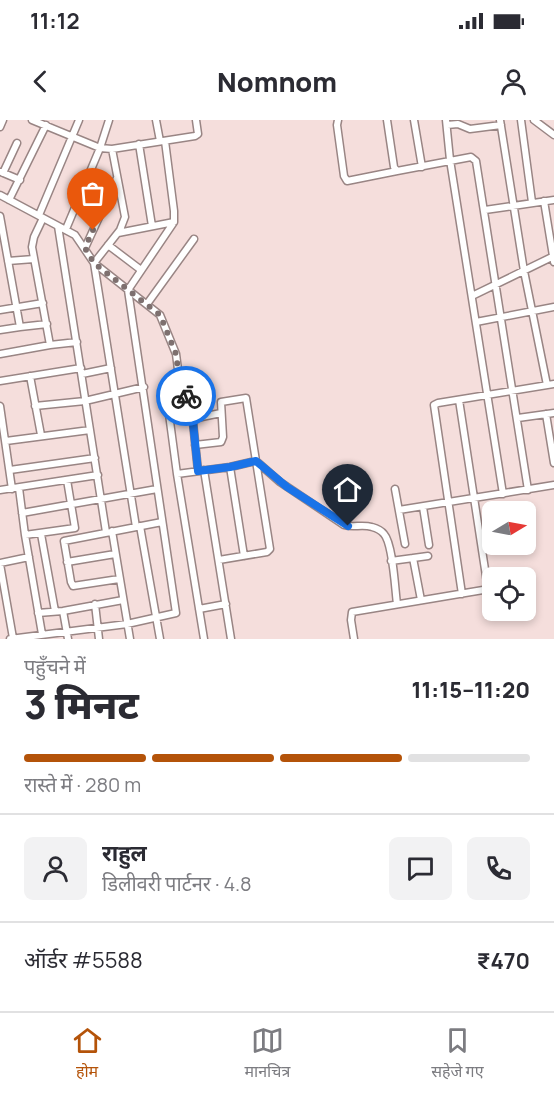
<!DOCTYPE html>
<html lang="hi">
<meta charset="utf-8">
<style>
:root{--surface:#fff;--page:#f2f2f3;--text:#2b2b33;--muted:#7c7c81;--line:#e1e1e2;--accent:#b45309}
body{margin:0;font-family:Manrope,"Noto Sans Devanagari",sans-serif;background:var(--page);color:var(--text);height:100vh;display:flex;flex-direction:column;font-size:22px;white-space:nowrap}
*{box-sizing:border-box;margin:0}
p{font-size:20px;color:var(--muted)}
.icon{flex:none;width:33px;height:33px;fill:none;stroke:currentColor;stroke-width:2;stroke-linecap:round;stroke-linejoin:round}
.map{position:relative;height:519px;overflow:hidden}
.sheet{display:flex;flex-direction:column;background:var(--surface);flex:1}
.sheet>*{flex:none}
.needle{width:39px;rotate:80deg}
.fabs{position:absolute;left:482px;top:381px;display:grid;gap:12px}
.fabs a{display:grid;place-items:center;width:54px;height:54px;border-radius:9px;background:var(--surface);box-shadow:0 3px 9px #0003;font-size:30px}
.pin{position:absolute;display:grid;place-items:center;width:51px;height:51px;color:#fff;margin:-62px -26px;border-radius:50% 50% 50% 0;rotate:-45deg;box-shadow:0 0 6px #0007}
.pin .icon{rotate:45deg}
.courier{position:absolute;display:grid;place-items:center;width:60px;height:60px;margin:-30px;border:4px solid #1a73e8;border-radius:50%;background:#fff;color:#222;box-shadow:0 2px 8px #0007}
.summary em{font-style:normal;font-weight:800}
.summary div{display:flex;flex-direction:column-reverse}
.summary{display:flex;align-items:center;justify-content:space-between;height:102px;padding:0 24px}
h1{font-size:39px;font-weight:800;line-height:45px}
.bar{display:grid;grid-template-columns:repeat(4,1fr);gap:9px 6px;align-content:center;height:72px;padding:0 24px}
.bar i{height:8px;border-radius:4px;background:var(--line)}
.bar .on{background:var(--accent)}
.bar p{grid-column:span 4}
.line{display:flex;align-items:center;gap:15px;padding:0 24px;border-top:2px solid var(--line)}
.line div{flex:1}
.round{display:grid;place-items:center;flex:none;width:63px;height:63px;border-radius:9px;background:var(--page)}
.status{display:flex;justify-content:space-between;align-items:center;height:42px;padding:0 30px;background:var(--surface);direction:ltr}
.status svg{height:16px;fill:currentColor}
header{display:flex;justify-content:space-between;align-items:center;height:78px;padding:0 24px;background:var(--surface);font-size:27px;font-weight:800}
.dock{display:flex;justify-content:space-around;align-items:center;height:84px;border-top:2px solid var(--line);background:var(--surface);font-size:16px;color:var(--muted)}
.dock a{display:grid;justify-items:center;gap:3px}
.dock .on{color:var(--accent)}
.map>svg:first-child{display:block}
</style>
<div class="status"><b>11:12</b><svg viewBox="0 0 49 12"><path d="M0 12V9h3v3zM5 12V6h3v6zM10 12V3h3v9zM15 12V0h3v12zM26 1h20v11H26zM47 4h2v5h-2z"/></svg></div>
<header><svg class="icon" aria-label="back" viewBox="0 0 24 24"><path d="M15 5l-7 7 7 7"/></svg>Nomnom<svg class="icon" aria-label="person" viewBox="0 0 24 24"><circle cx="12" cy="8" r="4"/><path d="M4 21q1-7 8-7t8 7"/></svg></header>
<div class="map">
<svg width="554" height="519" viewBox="0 0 554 519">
<rect width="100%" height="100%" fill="#f5dedc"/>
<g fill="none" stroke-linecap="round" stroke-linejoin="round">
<defs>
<path id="street" d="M 32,0 L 100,28 L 112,29 L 195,16 L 198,14 L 196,0
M 156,0 L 160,21
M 338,0 L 337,5 L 344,56 L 347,61 L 397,51
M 387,0 L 394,47 L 397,51 L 471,37 L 476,41 L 528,370
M 414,0 L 422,47
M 446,0 L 450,40 L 503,374
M 500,0 L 524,151 L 547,265
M 521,0 L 532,82
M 534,0 L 554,15
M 447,5 L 458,4 L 470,9 L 501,5
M 0,7 L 3,0
M 139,24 L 152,106
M 112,29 L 125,97 L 120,110 L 94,143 L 136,407
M 1,52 L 20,60
M 3,53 L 17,23
M 0,75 L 75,115 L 94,143 L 160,195 L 176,234 L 181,273 L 187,276 L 191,283 L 198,351
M 9,80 L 46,5
M 544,81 L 554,142
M 485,90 L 554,80
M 39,95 L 79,0
M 0,96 L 20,207 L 0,210
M 43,98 L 34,117 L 32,127 L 50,225
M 58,106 L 106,412
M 66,109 L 100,28 L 109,0
M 118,113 L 174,102
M 108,125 L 141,150
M 85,128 L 117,58
M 8,141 L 34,139
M 472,176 L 554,136
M 147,184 L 194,119
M 0,190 L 43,183
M 476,202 L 554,187
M 20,207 L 47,204
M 0,234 L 50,225 L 77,222
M 82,254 L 111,248
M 30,256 L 41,315
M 0,261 L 81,248
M 181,273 L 169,275 L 167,279 L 177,354 L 204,519
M 459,280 L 488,469
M 0,286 L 12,369
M 35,286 L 85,281 L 144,267
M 546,294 L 554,343
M 518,298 L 554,293
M 192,299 L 221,293
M 6,321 L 90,310
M 195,325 L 221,322 L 223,317 L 221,282 L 246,278 L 270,429 L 267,432 L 219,440
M 230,347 L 244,436
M 10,350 L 95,338
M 204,350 L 231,519
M 177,354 L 230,347 L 256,341 L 280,362 L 344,405 C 353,408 362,404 372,407 C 376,408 381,410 384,414 C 393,424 395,469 397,484
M 19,368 L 25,415 L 42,514
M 395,369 L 405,424
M 0,370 L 98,355
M 423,387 L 429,425
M 399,390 L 554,365
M 22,393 L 157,369
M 140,406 L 160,519
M 112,411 L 130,519
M 41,414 L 55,491
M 25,415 L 75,408 L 67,360
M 413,438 L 421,480
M 391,441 L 428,436
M 67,442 L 115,434
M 0,443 L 29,437
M 0,444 L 13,518
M 119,459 L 73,466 L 71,462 L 64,421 L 162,402
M 462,474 L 434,285 L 438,283 L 554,264
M 95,484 L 99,519
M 199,489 L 226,484
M 63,491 L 68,519
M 38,493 L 63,491 L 123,480
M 10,519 L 127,504 L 176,493 L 128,170 L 174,102 L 174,91 L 165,21
M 354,519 L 351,500 L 352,492 L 489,469"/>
</defs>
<use href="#street" stroke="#998584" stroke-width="9"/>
<use href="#street" stroke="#fff" stroke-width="6"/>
</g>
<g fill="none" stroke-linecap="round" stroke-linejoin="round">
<path stroke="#7e706f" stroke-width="6" stroke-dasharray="0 10.8" d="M 93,110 L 85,128 L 94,143 L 160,195 L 176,234 L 181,273 L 186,276"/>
<path stroke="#1a73e8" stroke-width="8" d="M 186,276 L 191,283 L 198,351 L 230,347 L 256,341 L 287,367 L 348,406"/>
</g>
</svg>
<div class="fabs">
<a><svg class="needle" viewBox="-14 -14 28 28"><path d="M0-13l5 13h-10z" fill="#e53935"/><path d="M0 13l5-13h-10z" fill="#7c7c81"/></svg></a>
<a><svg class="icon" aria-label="locate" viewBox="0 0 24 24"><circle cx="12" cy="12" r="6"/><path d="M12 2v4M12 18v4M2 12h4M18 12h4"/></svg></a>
</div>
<div class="pin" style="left:93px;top:110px;background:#ea580c"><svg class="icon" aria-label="bag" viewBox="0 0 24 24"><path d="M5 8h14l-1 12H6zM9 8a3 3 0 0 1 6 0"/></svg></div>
<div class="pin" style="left:348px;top:406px;background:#1f2937"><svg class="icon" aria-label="home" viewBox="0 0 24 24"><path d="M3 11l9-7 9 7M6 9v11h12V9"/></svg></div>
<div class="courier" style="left:186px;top:276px"><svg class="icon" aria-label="bike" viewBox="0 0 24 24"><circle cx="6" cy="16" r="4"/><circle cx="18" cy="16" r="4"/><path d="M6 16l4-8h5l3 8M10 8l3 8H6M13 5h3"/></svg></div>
</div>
<section class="sheet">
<div class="summary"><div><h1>3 मिनट</h1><p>पहुँचने में</p></div><em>11:15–11:20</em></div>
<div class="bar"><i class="on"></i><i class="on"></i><i class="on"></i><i></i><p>रास्ते में · 280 m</p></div>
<div class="line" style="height:108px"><a class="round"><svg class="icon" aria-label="person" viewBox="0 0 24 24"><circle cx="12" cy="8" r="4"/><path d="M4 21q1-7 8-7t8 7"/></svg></a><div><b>राहुल</b><p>डिलीवरी पार्टनर · 4.8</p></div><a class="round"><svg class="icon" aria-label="chat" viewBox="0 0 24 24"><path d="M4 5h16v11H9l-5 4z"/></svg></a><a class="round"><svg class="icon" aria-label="phone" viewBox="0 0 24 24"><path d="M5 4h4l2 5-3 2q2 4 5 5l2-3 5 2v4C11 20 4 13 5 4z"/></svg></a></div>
<div class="line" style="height:78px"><div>ऑर्डर #5588</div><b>₹470</b></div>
</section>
<nav class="dock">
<a class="on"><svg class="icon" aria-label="home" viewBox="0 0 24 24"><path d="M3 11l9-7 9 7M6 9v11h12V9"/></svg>होम</a>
<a><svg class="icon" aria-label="map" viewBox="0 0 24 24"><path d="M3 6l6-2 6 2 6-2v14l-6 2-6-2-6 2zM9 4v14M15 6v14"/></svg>मानचित्र</a>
<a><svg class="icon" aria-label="saved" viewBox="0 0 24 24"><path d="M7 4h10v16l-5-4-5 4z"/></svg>सहेजे गए</a>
</nav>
